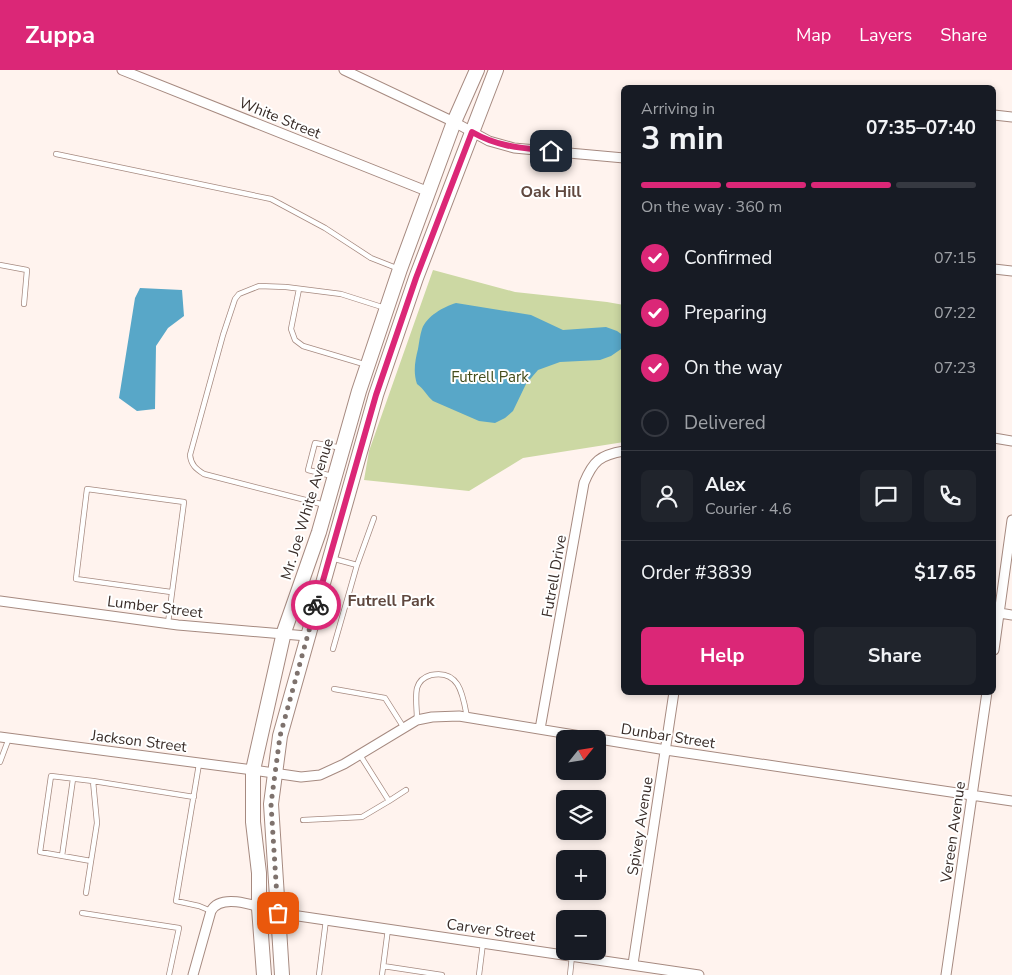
<!DOCTYPE html>
<meta charset="utf-8">
<style>
:root{--surface:#171b24;--page:#20242c;--text:#f1f3f6;--muted:#9ea1a6;--line:#363941;--accent:#db2777}
body{margin:0;font-family:"Nunito Sans",sans-serif;background:var(--page);color:var(--text);height:100vh;display:flex;flex-direction:column;font-size:19px;white-space:nowrap}
*{box-sizing:border-box;margin:0}
p{font-size:16px;color:var(--muted)}
.icon{flex:none;width:28px;height:28px;fill:none;stroke:currentColor;stroke-width:2;stroke-linecap:round;stroke-linejoin:round}
.map{position:relative;flex:1;overflow:hidden}
.sheet{position:absolute;left:621px;top:15px;width:375px;height:610px;display:flex;flex-direction:column;background:var(--surface);border-radius:8px;box-shadow:0 2px 8px #0003}
.sheet>*{flex:none}
.needle{width:32px;rotate:60deg}
.fabs{position:absolute;left:556px;top:660px;display:grid;gap:10px}
.fabs a{display:grid;place-items:center;width:50px;height:50px;border-radius:8px;background:var(--surface);box-shadow:0 2px 8px #0003;font-size:25px}
.pin{position:absolute;display:grid;place-items:center;width:42px;height:42px;color:#fff;margin:-21px;border-radius:10px;box-shadow:0 2px 8px #0006}
.courier{position:absolute;display:grid;place-items:center;width:50px;height:50px;margin:-25px;border:4px solid #db2777;border-radius:50%;background:#fff;color:#222;box-shadow:0 1px 6px #0007}
.summary em{font-style:normal;font-weight:700}
.summary div{display:flex;flex-direction:column-reverse}
.summary{display:flex;align-items:center;justify-content:space-between;height:85px;padding:0 20px}
h1{font-size:32px;font-weight:700;line-height:38px}
.bar{display:grid;grid-template-columns:repeat(4,1fr);gap:8px 5px;align-content:center;height:60px;padding:0 20px}
.bar i{height:6px;border-radius:4px;background:var(--line)}
.bar .selected{background:var(--accent)}
.bar p{grid-column:span 4}
.line{display:flex;align-items:center;gap:12px;padding:0 20px;border-top:1px solid var(--line)}
.line div{flex:1}
.round{display:grid;place-items:center;flex:none;width:52px;height:52px;border-radius:8px;background:var(--page)}
ol{padding:0 20px;list-style:none}
li{display:flex;align-items:center;gap:15px;height:55px}
li p{margin-inline-start:auto}
li .icon{padding:5px;border-radius:50%;background:var(--accent);color:#fff;stroke-width:4}
li:last-child{color:var(--muted)}
li i{width:28px;height:28px;border:2px solid var(--line);border-radius:50%}
.action{display:flex;gap:10px;margin-top:auto;padding:10px 20px}
.action a{flex:1;height:58px;border-radius:8px;background:var(--accent);color:#fff;font-size:20px;font-weight:700;line-height:58px;text-align:center}
.action a+a{background:var(--page);color:var(--text)}
header{display:flex;align-items:center;gap:30px;box-sizing:border-box;height:70px;padding:0 25px;background:var(--accent);color:#fff}
header strong{font-size:24px}
nav{display:flex;gap:28px;margin-inline-start:auto;font-size:18px}
.map>svg:first-child{display:block}
</style>
<header>
<strong>Zuppa</strong>
<nav><a>Map</a><a>Layers</a><a>Share</a></nav>
</header>
<div class="map">
<svg width="1012" height="905" viewBox="0 0 1012 905">
<rect width="100%" height="100%" fill="#fff3ee"/>
<path fill="#ccd8a3" d="M 433,200 L 515,222 L 607,232 L 624,235 L 624,372 L 523,388 L 469,421 L 364,410 L 369,381 Z"/>
<path fill="#58a7c8" d="M 140,218 L 182,220 L 184,246 L 168,258 L 156,276 L 155,339 L 137,341 L 119,328 L 135,228 Z
M 456,233 L 531,245 L 563,260 L 606,257 L 617,261 L 624,266 L 624,277 L 611,286 L 600,290 L 560,292 L 538,300 L 526,314 L 513,341 L 505,348 L 495,353 L 479,351 L 433,331 C 427,326 424,319 417,314 C 413,302 415,291 418,279 C 419,273 420,265 422,259 C 427,246 443,237 456,233 Z"/>
<g fill="none" stroke-linecap="round" stroke-linejoin="round">
<defs>
<path id="lane" d="M 56,84 L 271,129 L 325,158 L 371,188 L 399,199
M 0,195 L 27,200 L 24,234
M 299,219 L 291,259 L 295,270 L 303,276 L 367,295
M 332,406 L 308,400 L 315,373 L 342,378
M 325,435 L 204,404 C 196,399 191,395 190,385 L 223,265 L 235,229 L 239,224 L 259,216 L 286,217 L 341,224 L 385,238
M 331,488 L 357,495 L 333,579
M 357,495 L 374,448
M 168,553 L 184,432 L 87,419 L 76,509 L 171,522
M 334,619 L 385,628 L 404,658
M 417,650 C 417,640 415,627 417,618 C 419,611 424,607 431,605 C 460,599 463,626 467,647
M 360,685 L 389,731 L 406,720
M 0,692 L 9,668
M 199,694 L 176,831 L 199,836 L 211,841
M 303,750 L 362,747 L 389,731
M 62,786 L 73,709
M 91,791 L 40,782 L 51,706 L 93,711
M 86,823 L 97,753 L 93,711 L 194,727
M 82,843 L 179,858 L 169,905
M 383,896 L 442,905
M 319,905 L 326,850
M 382,905 L 388,859
M 479,905 L 483,873
M 570,905 L 572,886"/>
<path id="street" d="M 122,0 L 429,122
M 344,0 L 454,52 L 489,71 L 514,78 L 624,88
M 994,45 L 1012,47
M 994,199 L 1012,201
M 994,368 L 1012,371
M 0,531 L 178,555 L 307,566
M 994,542 L 1012,545
M 994,580 L 1012,450
M 540,659 L 584,413 C 593,391 600,385 624,381
M 0,667 L 253,700 L 301,707 L 320,705 L 344,694 L 417,650 L 432,647 L 459,646 L 666,680 L 1012,731
M 633,894 L 674,622
M 193,905 L 211,841 C 222,821 261,838 278,843 L 699,905
M 946,905 L 987,622"/>
<path id="secondary" d="M 264,905 L 259,838 L 259,803 L 253,752 L 253,700 L 284,562 L 319,462 L 359,321 L 400,199 L 454,52 L 477,0
M 282,905 L 271,734 L 280,666 L 376,325 L 416,208 L 496,0"/>
</defs>
<use href="#lane" stroke="#a68a80" stroke-width="6"/>
<use href="#street" stroke="#a68a80" stroke-width="11"/>
<use href="#secondary" stroke="#a68a80" stroke-width="16"/>
<use href="#lane" stroke="#fff" stroke-width="4.5"/>
<use href="#street" stroke="#fff" stroke-width="9"/>
<use href="#secondary" stroke="#fff" stroke-width="14"/>
</g>
<g fill="none" stroke-linecap="round" stroke-linejoin="round">
<path stroke="#7e726d" stroke-width="5" stroke-dasharray="0 9" d="M 278,843 L 271,734 L 280,666 L 316,535"/>
<path stroke="#db2777" stroke-width="6" d="M 316,535 L 376,325 L 416,208 L 472,62 C 498,77 522,78 551,81"/>
</g>
<g text-anchor="middle" dominant-baseline="central" stroke-width="4" stroke-linejoin="round" paint-order="stroke">
<g font-size="15" fill="#382c28" stroke="#fff">
<text transform="translate(280 48) rotate(22)">White Street</text>
<text transform="translate(307 439) rotate(-73)">Mr. Joe White Avenue</text>
<text transform="translate(554 506) rotate(-80)">Futrell Drive</text>
<text transform="translate(155 537) rotate(7)">Lumber Street</text>
<text transform="translate(668 666) rotate(9)">Dunbar Street</text>
<text transform="translate(139 671) rotate(7)">Jackson Street</text>
<text transform="translate(640 756) rotate(-81)">Spivey Avenue</text>
<text transform="translate(953 762) rotate(-82)">Vereen Avenue</text>
<text transform="translate(491 860) rotate(8)">Carver Street</text>
</g>
<g font-size="15" fill="#454e1c" stroke="#fff">
<text x="490" y="307">Futrell Park</text>
</g>
<g font-size="16" font-weight="bold" fill="#60483f" stroke="#fff">
<text x="551" y="122">Oak Hill</text>
<text x="391" y="531">Futrell Park</text>
</g>
</g>
</svg>
<div class="fabs">
<a><svg class="needle" viewBox="-14 -14 28 28"><path d="M0-13l5 13h-10z" fill="#e53935"/><path d="M0 13l5-13h-10z" fill="#9ea1a6"/></svg></a>
<a><svg class="icon" aria-label="layers" viewBox="0 0 24 24"><path d="M12 4l9 5-9 5-9-5zM3 14l9 5 9-5"/></svg></a>
<a>+</a>
<a>−</a>
</div>
<div class="pin" style="left:278px;top:843px;background:#ea580c"><svg class="icon" aria-label="bag" viewBox="0 0 24 24"><path d="M5 8h14l-1 12H6zM9 8a3 3 0 0 1 6 0"/></svg></div>
<div class="pin" style="left:551px;top:81px;background:#1f2937"><svg class="icon" aria-label="home" viewBox="0 0 24 24"><path d="M3 11l9-7 9 7M6 9v11h12V9"/></svg></div>
<div class="courier" style="left:316px;top:535px"><svg class="icon" aria-label="bike" viewBox="0 0 24 24"><circle cx="6" cy="16" r="4"/><circle cx="18" cy="16" r="4"/><path d="M6 16l4-8h5l3 8M10 8l3 8H6M13 5h3"/></svg></div>
<section class="sheet">
<div class="summary"><div><h1>3 min</h1><p>Arriving in</p></div><em>07:35–07:40</em></div>
<div class="bar"><i class="selected"></i><i class="selected"></i><i class="selected"></i><i></i><p>On the way · 360 m</p></div>
<ol>
<li><svg class="icon" aria-label="check" viewBox="0 0 24 24"><path d="M5 12l5 5 9-10"/></svg>Confirmed<p>07:15</p></li>
<li><svg class="icon" aria-label="check" viewBox="0 0 24 24"><path d="M5 12l5 5 9-10"/></svg>Preparing<p>07:22</p></li>
<li><svg class="icon" aria-label="check" viewBox="0 0 24 24"><path d="M5 12l5 5 9-10"/></svg>On the way<p>07:23</p></li>
<li><i></i>Delivered</li>
</ol>
<div class="line" style="height:90px"><a class="round"><svg class="icon" aria-label="person" viewBox="0 0 24 24"><circle cx="12" cy="8" r="4"/><path d="M4 21q1-7 8-7t8 7"/></svg></a><div><b>Alex</b><p>Courier · 4.6</p></div><a class="round"><svg class="icon" aria-label="chat" viewBox="0 0 24 24"><path d="M4 5h16v11H9l-5 4z"/></svg></a><a class="round"><svg class="icon" aria-label="phone" viewBox="0 0 24 24"><path d="M5 4h4l2 5-3 2q2 4 5 5l2-3 5 2v4C11 20 4 13 5 4z"/></svg></a></div>
<div class="line" style="height:65px"><div>Order #3839</div><b>$17.65</b></div>
<div class="action"><a>Help</a><a>Share</a></div>
</section>
</div>
